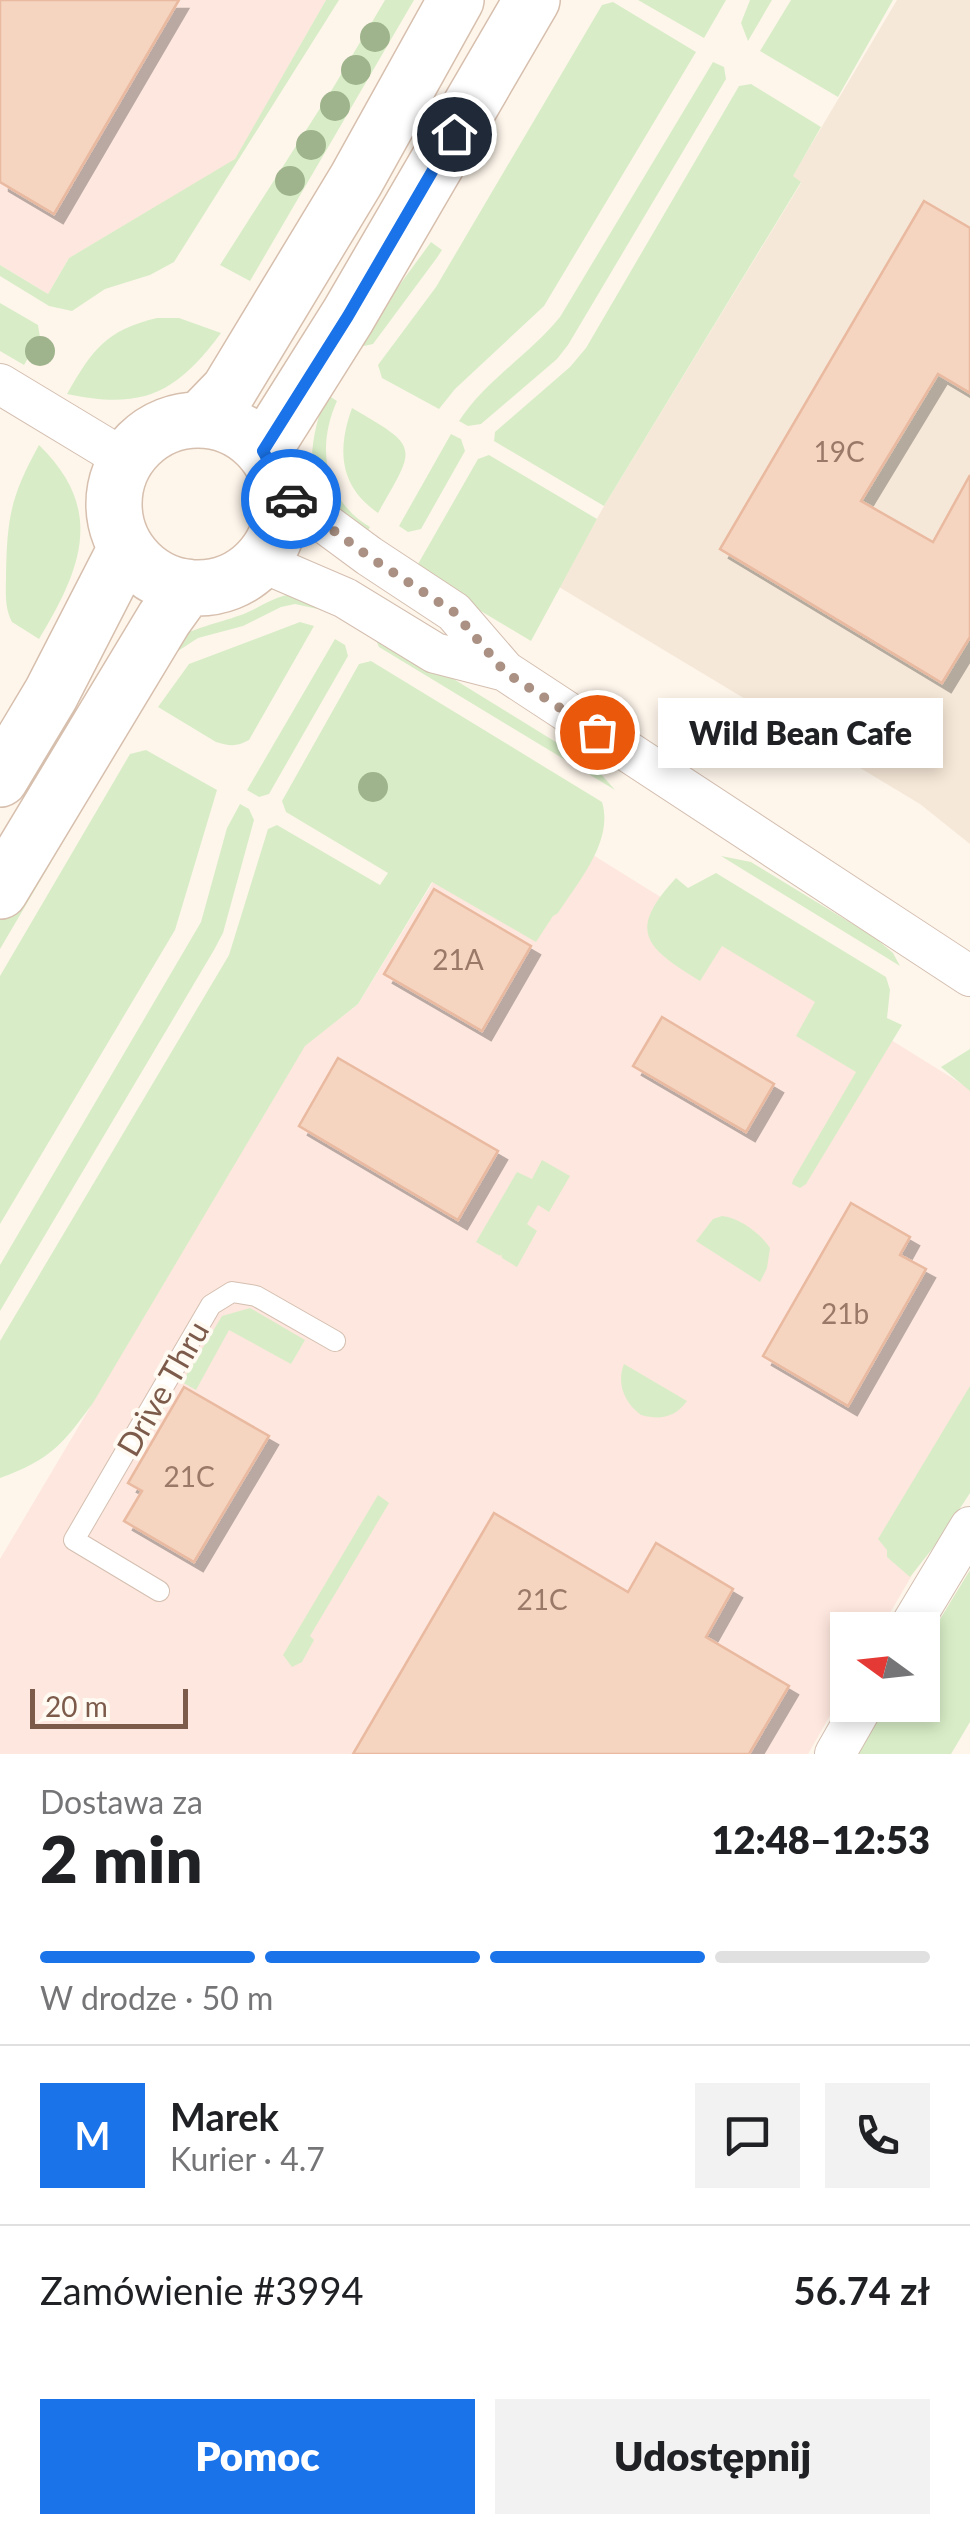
<!DOCTYPE html>
<html lang="pl">
<meta charset="utf-8">
<style>
:root{--surface:#fff;--page:#f2f2f2;--text:#202124;--muted:#757577;--line:#e0e0e0;--accent:#1a73e8}
body{margin:0;font-family:Lato,sans-serif;background:var(--page);color:var(--text);height:100vh;display:flex;flex-direction:column;font-size:38px;white-space:nowrap}
*{box-sizing:border-box;margin:0}
p{font-size:32px;color:var(--muted)}
.icon{flex:none;width:55px;height:55px;fill:none;stroke:currentColor;stroke-width:2;stroke-linecap:round;stroke-linejoin:round}
.map{position:relative;height:1754px;overflow:hidden}
.drawer{display:flex;flex-direction:column;background:var(--surface);flex:1}
.drawer>*{flex:none}
.needle{width:65px;rotate:285deg}
.buttons{position:absolute;left:830px;top:1612px;display:grid;gap:20px}
.buttons a{display:grid;place-items:center;width:110px;height:110px;border-radius:0px;background:var(--surface);box-shadow:0 5px 15px #0003;font-size:50px}
.scale{position:absolute;left:30px;bottom:25px;width:158px;box-sizing:border-box;padding-left:10px;border:5px solid #7c5b4b;border-top:0;font-size:28px;line-height:35px;white-space:nowrap;color:#7c5b4b;-webkit-text-stroke:8px #fffaf2;paint-order:stroke}
.pin{position:absolute;display:grid;place-items:center;width:85px;height:85px;color:#fff;margin:-42px;border:5px solid #fff;border-radius:50%;box-shadow:0 2px 10px #0007}
.courier{position:absolute;display:grid;place-items:center;width:100px;height:100px;margin:-50px;border:8px solid #1a73e8;border-radius:50%;background:#fff;color:#222;box-shadow:0 2px 12px #0007}
.bubble{position:absolute;height:70px;border-radius:0px;background:var(--surface);box-shadow:0 5px 15px #0003;font-size:32px;font-weight:800;line-height:70px;text-align:center}
.head em{font-style:normal;font-weight:800}
.head div{display:flex;flex-direction:column-reverse}
.head{display:flex;align-items:center;justify-content:space-between;height:170px;padding:0 40px}
h1{font-size:65px;font-weight:800;line-height:75px}
.bar{display:grid;grid-template-columns:repeat(4,1fr);gap:15px 10px;align-content:center;height:120px;padding:0 40px}
.bar i{height:12px;border-radius:8px;background:var(--line)}
.bar .on{background:var(--accent)}
.bar p{grid-column:span 4}
.line{display:flex;align-items:center;gap:25px;padding:0 40px;border-top:2px solid var(--line)}
.line div{flex:1}
.round{display:grid;place-items:center;flex:none;width:105px;height:105px;border-radius:0px;background:var(--page)}
.button{display:flex;gap:20px;margin-top:auto;padding:20px 40px}
.button a{flex:1;height:115px;border-radius:0px;background:var(--accent);color:#fff;font-size:40px;font-weight:800;line-height:115px;text-align:center}
.button a+a{background:var(--page);color:var(--text)}
.map>svg:first-child{display:block}
</style>
<div class="map">
<svg width="970" height="1754" viewBox="0 0 970 1754">
<defs>
<filter id="shadow"><feDropShadow dx="9" dy="9" stdDeviation="0" flood-color="#0004"/></filter>
</defs>
<rect width="100%" height="100%" fill="#fef6eb"/>
<path fill="#f6e8d8" d="M 897,0 L 970,0 L 970,844 L 920,804 L 559,587 L 604,506 L 801,183 L 792,177 Z"/>
<path fill="#fee7de" d="M 0,0 L 326,0 L 235,160 L 69,258 L 48,294 L 0,265 Z
M 593,855 L 970,1089 L 970,1476 L 880,1630 L 848,1630 L 847,1686 L 808,1754 L 0,1754 L 0,1559 L 305,1045 L 358,1004 L 433,882 L 553,915 L 558,913 Z"/>
<path fill="#d8edc7" d="M 326,0 L 339,0 L 174,262 L 150,275 L 105,289 L 72,311 L 49,306 L 0,276 L 0,265 L 48,294 L 69,258 L 235,159 Z
M 385,0 L 414,0 L 250,281 L 220,265 L 333,88 Z
M 638,0 L 726,0 L 704,38 Z
M 750,0 L 772,0 L 748,41 L 741,23 Z
M 791,0 L 893,0 L 838,97 L 760,51 Z
M 613,2 L 696,52 L 544,306 L 455,389 L 439,409 L 382,378 L 378,365 L 436,287 L 602,5 Z
M 713,62 L 724,67 L 726,79 L 568,345 L 557,359 L 481,424 L 468,426 L 459,421 C 486,380 529,355 560,317 Z
M 751,84 L 821,127 L 793,176 L 801,182 L 604,506 L 494,441 L 495,432 L 570,367 L 586,348 L 739,86 Z
M 431,242 L 442,250 L 436,259 L 373,344 L 364,346 L 357,343 Z
M 0,303 L 38,325 L 40,337 L 24,365 L 0,351 Z
M 157,318 L 179,318 L 221,333 C 176,394 142,410 67,394 C 92,350 106,330 157,318 Z
M 326,394 L 337,401 C 316,447 324,500 370,527 L 363,539 C 351,527 334,515 324,501 C 302,469 315,426 326,394 Z
M 352,408 C 421,448 416,446 378,513 C 339,486 337,450 352,408 Z
M 451,434 L 461,439 L 465,451 L 421,529 L 408,532 L 399,526 Z
M 39,445 C 106,510 81,569 39,639 L 12,622 C 4,607 6,591 6,575 C 7,517 11,496 39,445 Z
M 489,455 L 597,519 L 531,641 L 414,571 L 478,459 Z
M 294,594 L 327,602 L 322,610 L 295,604 L 281,607 L 243,626 L 198,638 L 175,653 L 171,641 C 196,627 215,624 241,615 C 260,608 273,596 294,594 Z
M 300,622 L 314,626 L 249,740 C 237,747 229,746 216,742 L 158,707 L 189,664 Z
M 379,633 L 593,765 L 615,790 L 379,647 L 375,638 Z
M 335,639 L 345,645 L 348,656 L 269,794 L 259,797 L 247,790 Z
M 371,661 L 602,802 C 614,841 578,882 558,913 L 553,916 L 536,942 L 432,882 L 358,1004 L 305,1046 L 93,1403 C 62,1445 50,1460 0,1478 L 0,1341 L 229,955 L 268,829 L 277,825 L 380,885 L 388,873 L 286,812 L 282,801 L 359,664 Z
M 146,750 L 217,790 L 175,930 L 0,1224 L 0,976 L 130,754 Z
M 112,759 L 0,949 L 0,917 Z
M 240,804 L 249,809 L 254,820 L 223,933 L 214,950 L 0,1311 L 0,1265 L 201,922 L 227,828 Z
M 721,856 L 751,862 L 874,937 L 893,953 L 900,966 Z
M 716,873 L 886,977 L 890,990 L 887,1018 L 902,1025 L 806,1184 L 800,1188 L 792,1184 L 793,1180 L 856,1072 L 796,1036 L 815,1002 L 722,946 L 700,981 C 646,948 626,932 676,878 L 688,888 Z
M 970,1049 L 970,1091 L 941,1067 Z
M 542,1160 L 570,1176 L 549,1212 L 538,1205 L 527,1224 L 537,1231 L 517,1267 L 502,1258 L 501,1254 L 500,1256 L 476,1242 L 517,1172 L 532,1179 Z
M 722,1216 C 740,1218 760,1233 770,1248 L 767,1268 L 760,1282 L 696,1241 L 713,1219 Z
M 250,1308 L 305,1340 L 291,1364 L 229,1330 L 196,1390 L 182,1382 L 222,1316 Z
M 624,1364 L 687,1401 C 675,1418 659,1420 641,1415 C 625,1403 616,1384 624,1364 Z
M 970,1386 L 970,1493 L 940,1539 L 910,1577 L 887,1557 L 887,1550 L 878,1539 Z
M 378,1495 L 389,1503 L 310,1636 L 314,1640 L 302,1662 L 292,1667 L 283,1655 Z
M 970,1570 L 970,1722 L 951,1754 L 858,1754 L 886,1705 L 922,1705 L 923,1647 Z"/>
<path fill="#f5d4c0" stroke="#e9b9a0" stroke-width="2.5" filter="url(#shadow)" d="M 0,0 L 179,0 L 54,214 L 0,182 Z
M 924,201 L 970,228 L 970,393 L 938,374 L 861,501 L 933,542 L 970,475 L 970,637 L 942,683 L 720,549 Z
M 434,889 L 531,946 L 482,1031 L 384,974 Z
M 662,1017 L 774,1084 L 746,1132 L 633,1066 Z
M 338,1058 L 498,1151 L 458,1220 L 299,1126 Z
M 851,1203 L 910,1237 L 900,1255 L 926,1269 L 848,1406 L 763,1356 Z
M 184,1387 L 269,1436 L 194,1562 L 124,1521 L 142,1491 L 128,1483 Z
M 494,1513 L 628,1592 L 656,1543 L 733,1589 L 706,1637 L 789,1686 L 749,1754 L 353,1754 Z"/>
<g fill="none" stroke-linecap="round" stroke-linejoin="round">
<defs>
<path id="service" d="M 159,1591 L 74,1540 L 211,1305 L 232,1292 L 256,1296 L 335,1341"/>
<path id="minor" d="M 0,384 L 126,460
M 281,491 L 369,556 L 454,612 L 505,671 L 970,976
M 259,561 L 345,598 L 435,653 L 505,671
M 908,1630 L 970,1527
M 835,1754 L 863,1705"/>
<path id="secondary" d="M 200,420 L 229,390 L 356,180 L 456,0
M114 504a84 84 0 1 1 168 0a84 84 0 1 1-168 0Z
M 263,451 L 348,316 L 532,0
M 0,779 L 51,694 L 126,548
M 0,891 L 164,619 L 187,587"/>
</defs>
<use href="#service" stroke="#d4bfb1" stroke-width="22"/>
<use href="#minor" stroke="#d4bfb1" stroke-width="42"/>
<use href="#secondary" stroke="#d7bfae" stroke-width="58"/>
<use href="#service" stroke="#fff" stroke-width="20"/>
<use href="#minor" stroke="#fff" stroke-width="40"/>
<use href="#secondary" stroke="#fff" stroke-width="55"/>
</g>
<g fill="#9fb38c">
<circle cx="375" cy="37" r="15"/>
<circle cx="356" cy="70" r="15"/>
<circle cx="335" cy="106" r="15"/>
<circle cx="311" cy="145" r="15"/>
<circle cx="290" cy="181" r="15"/>
<circle cx="40" cy="351" r="15"/>
<circle cx="373" cy="787" r="15"/>
</g>
<g fill="none" stroke-linecap="round" stroke-linejoin="round">
<path stroke="#aa9183" stroke-width="10" stroke-dasharray="0 18" d="M 291,499 L 368,556 L 454,612 L 505,672 L 597,732"/>
<path stroke="#1a73e8" stroke-width="12" d="M 291,499 C 277,487 273,467 263,451 L 348,316 L 454,134"/>
</g>
<g text-anchor="middle" dominant-baseline="central" stroke-width="8" stroke-linejoin="round" paint-order="stroke">
<g font-size="28" fill="#9a7968">
<text x="839" y="451">19C</text>
<text x="458" y="959">21A</text>
<text x="845" y="1313">21b</text>
<text x="189" y="1476">21C</text>
<text x="542" y="1599">21C</text>
</g>
<g font-size="32" fill="#7c5b4b" stroke="#fffaf2">
<text transform="translate(162 1388) rotate(-60)">Drive Thru</text>
</g>
</g>
</svg>
<div class="buttons">
<a><svg class="needle" viewBox="-14 -14 28 28"><path d="M0-13l5 13h-10z" fill="#e53935"/><path d="M0 13l5-13h-10z" fill="#757577"/></svg></a>
</div>
<div class="scale">20 m</div>
<div class="pin" style="left:597px;top:732px;background:#ea580c"><svg class="icon" aria-label="bag" viewBox="0 0 24 24"><path d="M5 8h14l-1 12H6zM9 8a3 3 0 0 1 6 0"/></svg></div>
<div class="pin" style="left:454px;top:134px;background:#1f2937"><svg class="icon" aria-label="home" viewBox="0 0 24 24"><path d="M3 11l9-7 9 7M6 9v11h12V9"/></svg></div>
<div class="courier" style="left:291px;top:499px"><svg class="icon" aria-label="car" viewBox="0 0 24 24"><path d="M5 17H2v-5l4-1 3-4h7l3 4 3 1v5h-3M9 17h6M6 11h13"/><circle cx="7" cy="17" r="2"/><circle cx="17" cy="17" r="2"/></svg></div>
<div class="bubble" style="left:658px;top:698px;width:285px">Wild Bean Cafe</div>
</div>
<section class="drawer">
<div class="head"><div><h1>2 min</h1><p>Dostawa za</p></div><em>12:48–12:53</em></div>
<div class="bar"><i class="on"></i><i class="on"></i><i class="on"></i><i></i><p>W drodze · 50 m</p></div>
<div class="line" style="height:180px"><b class="round" style="background:var(--accent);color:#fff">M</b><div><b>Marek</b><p>Kurier · 4.7</p></div><a class="round"><svg class="icon" aria-label="chat" viewBox="0 0 24 24"><path d="M4 5h16v11H9l-5 4z"/></svg></a><a class="round"><svg class="icon" aria-label="phone" viewBox="0 0 24 24"><path d="M5 4h4l2 5-3 2q2 4 5 5l2-3 5 2v4C11 20 4 13 5 4z"/></svg></a></div>
<div class="line" style="height:130px"><div>Zamówienie #3994</div><b>56.74 zł</b></div>
<div class="button"><a>Pomoc</a><a>Udostępnij</a></div>
</section>
